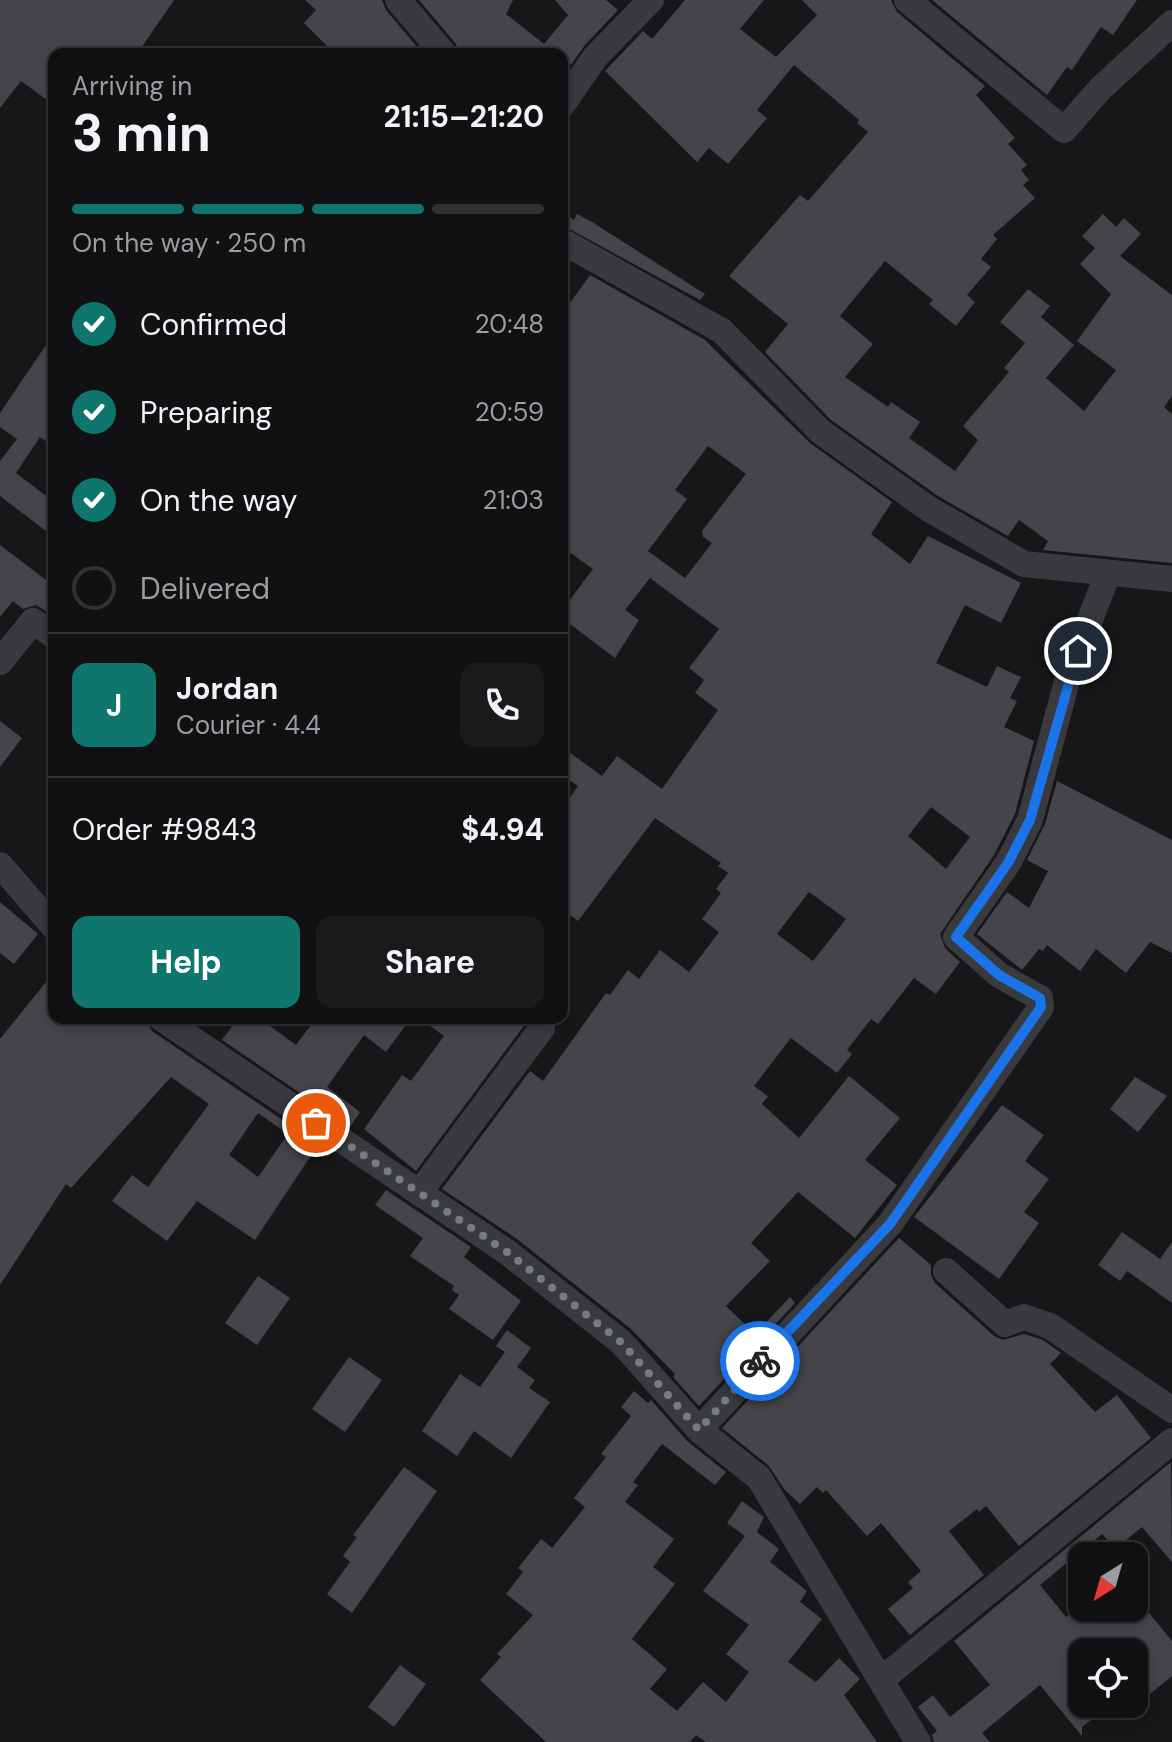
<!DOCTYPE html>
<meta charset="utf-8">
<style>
:root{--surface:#111113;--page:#1a1a1c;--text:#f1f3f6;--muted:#9c9da0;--line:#303133;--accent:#0f766e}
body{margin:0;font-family:"DM Sans",sans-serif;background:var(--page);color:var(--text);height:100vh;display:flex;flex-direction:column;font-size:30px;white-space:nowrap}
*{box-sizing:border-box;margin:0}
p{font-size:26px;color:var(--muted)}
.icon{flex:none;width:44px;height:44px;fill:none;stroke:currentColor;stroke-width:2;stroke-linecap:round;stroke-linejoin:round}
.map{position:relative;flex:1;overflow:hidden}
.sheet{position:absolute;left:48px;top:48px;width:520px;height:976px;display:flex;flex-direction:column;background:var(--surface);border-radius:16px;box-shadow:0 4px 12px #0003,0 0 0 2px var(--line)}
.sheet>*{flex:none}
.needle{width:52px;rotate:217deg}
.controls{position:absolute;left:1068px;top:1542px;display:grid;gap:16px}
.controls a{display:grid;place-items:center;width:80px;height:80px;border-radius:16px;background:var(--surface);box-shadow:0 4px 12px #0003,0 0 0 2px var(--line);font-size:40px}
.pin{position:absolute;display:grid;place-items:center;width:68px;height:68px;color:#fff;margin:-34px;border:4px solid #fff;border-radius:50%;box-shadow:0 2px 8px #0007}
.courier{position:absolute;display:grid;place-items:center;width:80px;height:80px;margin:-40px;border:6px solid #1a73e8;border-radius:50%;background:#fff;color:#222;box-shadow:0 2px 10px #0007}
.head em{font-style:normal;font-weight:700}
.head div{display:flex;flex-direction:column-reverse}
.head{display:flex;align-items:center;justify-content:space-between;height:136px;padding:0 24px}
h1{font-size:52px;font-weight:700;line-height:60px}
.bar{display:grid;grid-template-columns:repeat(4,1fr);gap:12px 8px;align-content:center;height:96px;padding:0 24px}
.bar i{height:10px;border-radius:6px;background:var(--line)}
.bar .current{background:var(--accent)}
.bar p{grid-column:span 4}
.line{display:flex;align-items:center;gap:20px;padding:0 24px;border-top:2px solid var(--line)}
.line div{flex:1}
.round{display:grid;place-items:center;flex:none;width:84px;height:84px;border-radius:16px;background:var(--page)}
ol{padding:0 24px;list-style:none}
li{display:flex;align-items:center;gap:24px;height:88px}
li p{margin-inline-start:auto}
li .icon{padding:8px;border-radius:50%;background:var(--accent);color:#fff;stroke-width:4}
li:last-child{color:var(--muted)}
li i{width:44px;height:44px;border:4px solid var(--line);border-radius:50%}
.cta{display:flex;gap:16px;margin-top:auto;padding:16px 24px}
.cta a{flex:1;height:92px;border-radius:16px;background:var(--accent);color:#fff;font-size:32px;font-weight:700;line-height:92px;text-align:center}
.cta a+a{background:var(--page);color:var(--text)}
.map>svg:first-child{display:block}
</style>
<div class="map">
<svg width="1172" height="1742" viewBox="0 0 1172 1742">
<rect width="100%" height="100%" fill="#171719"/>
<path fill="#454549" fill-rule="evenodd" d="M 0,0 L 174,0 L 137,54 L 54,54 L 54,105 L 21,81 L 0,108 Z
M 305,0 L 382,0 L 386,10 L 423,54 L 335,54 L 304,23 L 316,10 Z
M 419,0 L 513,0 L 506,14 L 544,44 L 568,15 L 555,0 L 606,0 L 618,10 L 585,45 L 562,77 L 562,54 L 460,54 L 456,44 Z
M 685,0 L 764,0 L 740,29 L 776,57 L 817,15 L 802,0 L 891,0 L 897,12 L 985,86 L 976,95 L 1015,138 L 1008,144 L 1027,165 L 1021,170 L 1029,180 L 1023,185 L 1035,198 L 993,235 L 997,239 L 981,259 L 991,267 L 967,295 L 975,302 L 956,326 L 929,304 L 933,300 L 885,261 L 840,316 L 873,344 L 845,377 L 888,407 L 891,402 L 920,422 L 909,438 L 955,471 L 978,440 L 963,426 L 1009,372 L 1004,368 L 1025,343 L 1000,322 L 1028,289 L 1050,306 L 1041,317 L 1074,345 L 1046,378 L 1084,411 L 1116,370 L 1077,341 L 1111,294 L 1080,264 L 1095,248 L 1082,236 L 1103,214 L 1116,227 L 1124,218 L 1141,234 L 1120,256 L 1172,295 L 1172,396 L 1164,407 L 1172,414 L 1172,563 L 1043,550 L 1048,541 L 1019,520 L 1008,536 L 938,496 L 831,420 L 765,352 L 788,324 L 729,276 L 800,195 L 808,201 L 868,132 L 857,123 L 859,120 L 794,65 L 757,110 L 767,118 L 728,164 L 709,148 L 697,162 L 605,71 L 643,31 L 652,39 Z
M 932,0 L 1137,0 L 1113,35 L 1101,27 L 1072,70 L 1067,67 L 1047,95 Z
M 562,211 L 574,220 L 577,214 L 592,222 L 705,294 L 700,300 L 562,225 Z
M 590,275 L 705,340 L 810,443 L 892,502 L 871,534 L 910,564 L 928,536 L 1021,583 L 1001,623 L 965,605 L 936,663 L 987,687 L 997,666 L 1021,677 L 1010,698 L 1017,701 L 1004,727 L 1034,741 L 1015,814 L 994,855 L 940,934 L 945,948 L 960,962 L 936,994 L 914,978 L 878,1024 L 871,1019 L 847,1050 L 852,1054 L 837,1073 L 791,1038 L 754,1086 L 768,1096 L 762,1104 L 799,1138 L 849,1076 L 900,1118 L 865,1160 L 897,1185 L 855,1238 L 798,1192 L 751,1243 L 770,1261 L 726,1306 L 755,1334 L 790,1297 L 795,1303 L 699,1406 L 673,1377 L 675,1374 L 631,1329 L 517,1239 L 442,1189 L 530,1071 L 543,1081 L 606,993 L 610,995 L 628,970 L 639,979 L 660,950 L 689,972 L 719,932 L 702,919 L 721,893 L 716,889 L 728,873 L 718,866 L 721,863 L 655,818 L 578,921 L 562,909 L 562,809 L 578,786 L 562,775 L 562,747 L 602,776 L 617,756 L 662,789 L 718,710 L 695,693 L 704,680 L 689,668 L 719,629 L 650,578 L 625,610 L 639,620 L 615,658 L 562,618 L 562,610 L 593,569 L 562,547 L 562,314 ZM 708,446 L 746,474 L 702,531 L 703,537 L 712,543 L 685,578 L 648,551 L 687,499 L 675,490 ZM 931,807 L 970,837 L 946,869 L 908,836 ZM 809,892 L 846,919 L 813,961 L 777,934 Z
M 54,333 L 54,447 L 40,437 L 16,473 L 54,502 L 54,537 L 0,496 L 0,461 L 17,439 L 0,427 L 0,413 Z
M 0,545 L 54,586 L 54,616 L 36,605 L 23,609 L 13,601 L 0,617 Z
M 0,721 L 22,738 L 0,767 Z
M 1057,781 L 1172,840 L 1172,953 L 1150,942 L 1126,973 L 1096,949 L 1080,971 L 1047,945 L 1043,951 L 1039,949 L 1022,970 L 977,934 L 1007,892 L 1029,908 L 1048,871 L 1027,860 L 1045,824 Z
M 0,902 L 38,934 L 14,964 L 0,953 Z
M 54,972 L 54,1018 L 145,1018 L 152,1031 L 331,1153 L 328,1157 L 316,1148 L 255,1240 L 197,1201 L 167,1241 L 112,1201 L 132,1175 L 148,1187 L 209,1104 L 171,1077 L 71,1188 L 66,1184 L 0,1285 L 0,1039 ZM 258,1113 L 288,1134 L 258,1177 L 229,1155 Z
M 238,1018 L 259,1018 L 296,1045 L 316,1018 L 411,1018 L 386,1052 L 364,1035 L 327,1087 L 360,1112 L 350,1127 L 222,1040 Z
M 419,1018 L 526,1018 L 526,1023 L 416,1171 L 364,1129 L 402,1075 L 411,1081 L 444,1036 Z
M 1135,1077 L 1167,1096 L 1138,1132 L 1110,1109 Z
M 1002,1105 L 1044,1135 L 1025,1161 L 1049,1179 L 1024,1212 L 1039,1223 L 999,1279 L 914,1217 Z
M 386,1190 L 471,1247 L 464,1257 L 521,1301 L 493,1340 L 449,1309 L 459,1295 L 452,1290 L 454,1286 L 410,1256 L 423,1238 L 375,1205 Z
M 1122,1232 L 1160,1259 L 1172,1242 L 1172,1303 L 1127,1271 L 1120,1281 L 1098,1265 Z
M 899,1238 L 931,1265 L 931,1275 L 935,1283 L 994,1336 L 1003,1340 L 1024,1334 L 1043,1340 L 1061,1353 L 1050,1364 L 1095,1412 L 1117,1395 L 1151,1438 L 1019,1546 L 986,1506 L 979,1512 L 977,1509 L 949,1531 L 984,1575 L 910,1635 L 888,1609 L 913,1588 L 908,1582 L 921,1571 L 881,1523 L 867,1536 L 826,1490 L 823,1493 L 817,1487 L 800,1504 L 784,1489 L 769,1466 L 722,1428 Z
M 258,1276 L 290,1298 L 257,1345 L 225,1323 Z
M 507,1330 L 531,1348 L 517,1367 L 535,1380 L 529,1388 L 550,1402 L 511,1458 L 474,1431 L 457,1456 L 422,1431 L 460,1374 L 480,1387 L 505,1352 L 496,1346 Z
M 349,1357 L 382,1380 L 345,1432 L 312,1409 Z
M 634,1391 L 648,1403 L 651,1400 L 687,1441 L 726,1472 L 715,1485 L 662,1444 L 633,1482 L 638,1485 L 625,1502 L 674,1539 L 653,1567 L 675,1584 L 632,1639 L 667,1669 L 650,1689 L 677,1711 L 703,1682 L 726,1702 L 749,1672 L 726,1654 L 749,1625 L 703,1591 L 745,1536 L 727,1523 L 742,1501 L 764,1517 L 757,1532 L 779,1549 L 770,1562 L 807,1591 L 800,1602 L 822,1619 L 788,1662 L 816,1682 L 839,1658 L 860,1679 L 844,1695 L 877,1742 L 706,1742 L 696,1735 L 690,1742 L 546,1742 L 480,1680 L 501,1657 L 497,1654 L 533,1615 L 506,1594 L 523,1572 L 518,1568 L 541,1539 L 552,1548 L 585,1507 L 574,1498 L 606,1457 L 601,1454 L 631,1416 L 621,1407 Z
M 1171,1462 L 1172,1562 L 1142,1527 L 1115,1549 L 1102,1534 L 1040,1585 L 1066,1617 L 1077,1608 L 1145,1608 L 1172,1641 L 1172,1676 L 1134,1707 L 1134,1652 L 1082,1652 L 1082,1704 L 1111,1704 L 1082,1727 L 1082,1736 L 1040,1685 L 982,1733 L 990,1742 L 934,1742 L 932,1735 L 937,1731 L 918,1707 L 933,1695 L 950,1717 L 990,1685 L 954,1641 Z
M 404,1467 L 437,1491 L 352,1613 L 327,1594 L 350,1562 L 343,1556 L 357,1537 L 353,1535 Z
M 400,1665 L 426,1684 L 394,1727 L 368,1707 Z"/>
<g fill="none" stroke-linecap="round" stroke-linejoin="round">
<path stroke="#393a3e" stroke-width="26" d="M 398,0 L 444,54
M 907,0 L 1064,130 L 1101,88 L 1172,23
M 562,105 L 596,56 L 651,0
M 562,241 L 722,331 L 821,432 L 929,509 L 1024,564 L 1172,579
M 0,662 L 33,621 L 54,636
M 0,865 L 54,927
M 161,1018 L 507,1252 L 621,1342 L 699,1430 L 759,1478 L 918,1742
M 419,1193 L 542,1028 L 542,1018
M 946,1271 L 1005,1324 L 1024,1317 L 1050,1326 L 1172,1410
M 699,1430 L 890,1224 L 1041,1007 L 1040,998 L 999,975 L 956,937 L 1008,863 L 1030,820 L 1068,677 L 1108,573
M 881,1680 L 1172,1441"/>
</g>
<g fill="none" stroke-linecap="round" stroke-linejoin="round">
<path stroke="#777a80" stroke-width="8" stroke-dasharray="0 14.4" d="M 316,1123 L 507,1252 L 621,1342 L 699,1430 L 760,1361"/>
<path stroke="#1a73e8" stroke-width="10" d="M 760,1361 L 890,1224 L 1041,1007 L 1040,998 L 999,975 L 956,937 L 1008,863 L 1030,820 L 1078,651"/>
</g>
</svg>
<div class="controls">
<a><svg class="needle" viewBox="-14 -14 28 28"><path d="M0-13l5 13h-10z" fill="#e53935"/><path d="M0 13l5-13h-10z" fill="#9c9da0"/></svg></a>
<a><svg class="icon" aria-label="locate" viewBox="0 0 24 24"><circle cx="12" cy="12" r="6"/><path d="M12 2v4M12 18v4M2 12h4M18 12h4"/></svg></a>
</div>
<div class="pin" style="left:316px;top:1123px;background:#ea580c"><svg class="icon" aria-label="bag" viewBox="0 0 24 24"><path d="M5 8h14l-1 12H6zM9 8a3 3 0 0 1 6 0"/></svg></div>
<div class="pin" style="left:1078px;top:651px;background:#1f2937"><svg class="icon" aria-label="home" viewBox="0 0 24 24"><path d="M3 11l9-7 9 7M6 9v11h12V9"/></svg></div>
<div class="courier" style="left:760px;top:1361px"><svg class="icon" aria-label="bike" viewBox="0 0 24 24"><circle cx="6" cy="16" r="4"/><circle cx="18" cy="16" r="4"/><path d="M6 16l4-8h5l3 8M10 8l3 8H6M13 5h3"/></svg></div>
<section class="sheet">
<div class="head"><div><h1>3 min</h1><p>Arriving in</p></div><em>21:15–21:20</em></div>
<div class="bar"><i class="current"></i><i class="current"></i><i class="current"></i><i></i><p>On the way · 250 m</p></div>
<ol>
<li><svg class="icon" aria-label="check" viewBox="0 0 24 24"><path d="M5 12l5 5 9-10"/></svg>Confirmed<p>20:48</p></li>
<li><svg class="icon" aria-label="check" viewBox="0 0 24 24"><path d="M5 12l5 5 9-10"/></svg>Preparing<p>20:59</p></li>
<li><svg class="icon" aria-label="check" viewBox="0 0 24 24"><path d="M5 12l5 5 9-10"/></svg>On the way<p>21:03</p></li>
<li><i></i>Delivered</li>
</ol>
<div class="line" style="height:144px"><b class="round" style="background:var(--accent);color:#fff">J</b><div><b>Jordan</b><p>Courier · 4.4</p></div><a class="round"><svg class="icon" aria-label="phone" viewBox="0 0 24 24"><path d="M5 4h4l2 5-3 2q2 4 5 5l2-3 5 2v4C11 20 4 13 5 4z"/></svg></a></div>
<div class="line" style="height:104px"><div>Order #9843</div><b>$4.94</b></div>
<div class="cta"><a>Help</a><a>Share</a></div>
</section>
</div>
